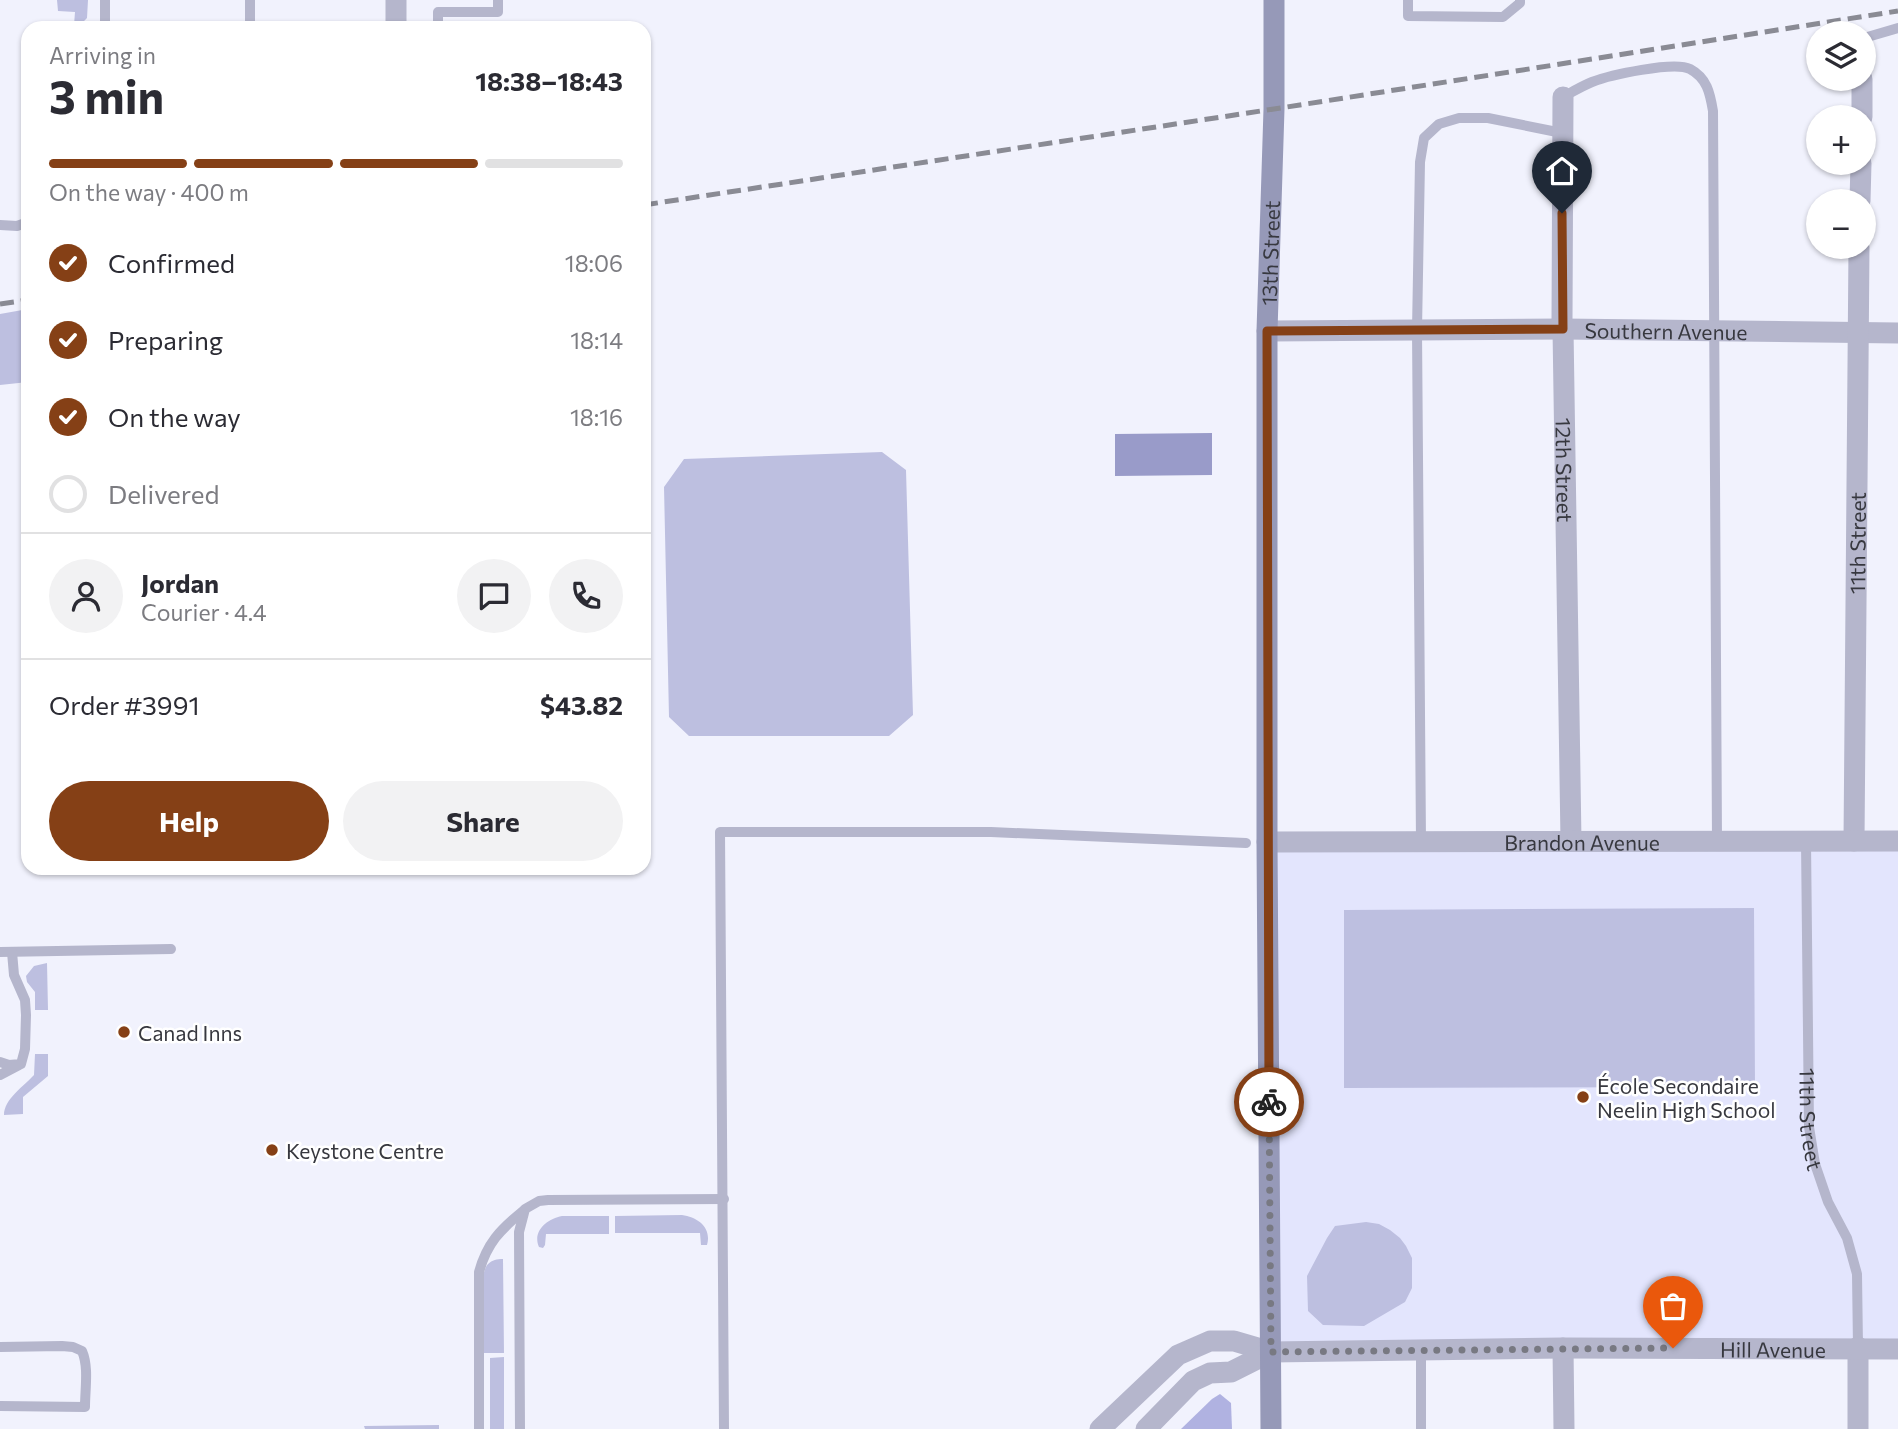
<!DOCTYPE html>
<meta charset="utf-8">
<style>
:root{--surface:#fff;--page:#f2f2f3;--text:#2b2b33;--muted:#7c7c81;--line:#e1e1e2;--accent:#854016}
body{margin:0;font-family:Commissioner,sans-serif;background:var(--page);color:var(--text);height:100vh;display:flex;flex-direction:column;font-size:26px;white-space:nowrap}
*{box-sizing:border-box;margin:0}
p{font-size:23px;color:var(--muted)}
.icon{flex:none;width:38px;height:38px;fill:none;stroke:currentColor;stroke-width:2;stroke-linecap:round;stroke-linejoin:round}
.map{position:relative;flex:1;overflow:hidden}
.side{position:absolute;left:21px;top:21px;width:630px;height:854px;display:flex;flex-direction:column;background:var(--surface);border-radius:21px;box-shadow:0 2px 5px #0004}
.side>*{flex:none}
.controls{position:absolute;left:1806px;top:21px;display:grid;gap:14px}
.controls a{display:grid;place-items:center;width:70px;height:70px;border-radius:50%;background:var(--surface);box-shadow:0 2px 5px #0004;font-size:35px}
.pin{position:absolute;display:grid;place-items:center;width:60px;height:60px;color:#fff;margin:-72px -30px;border-radius:50% 50% 50% 0;rotate:-45deg;box-shadow:0 0 7px #0007}
.pin .icon{rotate:45deg}
.courier{position:absolute;display:grid;place-items:center;width:70px;height:70px;margin:-35px;border:5px solid #854016;border-radius:50%;background:#fff;color:#222;box-shadow:0 2px 9px #0007}
.summary em{font-style:normal;font-weight:700}
.summary div{display:flex;flex-direction:column-reverse}
.summary{display:flex;align-items:center;justify-content:space-between;height:119px;padding:0 28px}
h1{font-size:46px;font-weight:700;line-height:52px}
.bar{display:grid;grid-template-columns:repeat(4,1fr);gap:10px 7px;align-content:center;height:84px;padding:0 28px}
.bar i{height:9px;border-radius:5px;background:var(--line)}
.bar .selected{background:var(--accent)}
.bar p{grid-column:span 4}
.line{display:flex;align-items:center;gap:18px;padding:0 28px;border-top:2px solid var(--line)}
.line div{flex:1}
.round{display:grid;place-items:center;flex:none;width:74px;height:74px;border-radius:37px;background:var(--page)}
ol{padding:0 28px;list-style:none}
li{display:flex;align-items:center;gap:21px;height:77px}
li p{margin-inline-start:auto}
li .icon{padding:7px;border-radius:50%;background:var(--accent);color:#fff;stroke-width:4}
li:last-child{color:var(--muted)}
li i{width:38px;height:38px;border:4px solid var(--line);border-radius:50%}
.action{display:flex;gap:14px;margin-top:auto;padding:14px 28px}
.action a{flex:1;height:80px;border-radius:42px;background:var(--accent);color:#fff;font-size:28px;font-weight:700;line-height:80px;text-align:center}
.action a+a{background:var(--page);color:var(--text)}
.map>svg:first-child{display:block}
</style>
<div class="map">
<svg width="1898" height="1429" viewBox="0 0 1898 1429">
<rect width="100%" height="100%" fill="#f1f2fd"/>
<path fill="#e3e5fd" d="M 1898,840 L 1898,1355 L 1271,1352 L 1267,842 Z"/>
<path fill="#bdbfe0" d="M 57,0 L 88,0 L 87,18 L 80,25 L 74,25 L 75,12 L 58,11 Z
M 28,309 L 28,382 L 0,385 L 0,314 Z
M 882,452 L 906,470 L 913,715 L 889,736 L 689,736 L 669,717 L 664,487 L 684,459 Z
M 1754,908 L 1755,1087 L 1344,1088 L 1344,910 Z
M 47,963 L 48,1010 L 35,1010 L 35,992 L 27,982 L 26,976 L 34,966 Z
M 35,1054 L 48,1054 L 48,1076 L 23,1097 L 23,1114 L 4,1115 C 4,1099 24,1086 34,1075 Z
M 682,1215 C 698,1217 712,1228 707,1245 L 701,1245 L 700,1233 L 615,1233 L 615,1216 Z
M 562,1216 L 609,1216 L 609,1234 L 546,1234 L 545,1245 L 543,1248 L 539,1247 C 532,1231 547,1219 562,1216 Z
M 1366,1222 L 1379,1224 L 1390,1230 L 1400,1238 L 1406,1246 L 1412,1258 L 1412,1288 L 1405,1302 L 1364,1326 L 1323,1325 L 1308,1311 L 1307,1276 L 1327,1238 L 1335,1226 Z
M 503,1259 L 504,1353 L 482,1353 C 482,1335 477,1276 488,1264 C 492,1260 497,1259 503,1259 Z
M 504,1357 L 504,1429 L 490,1429 L 490,1358 Z
M 439,1425 L 439,1429 L 365,1429 L 364,1426 Z"/>
<path fill="#b0b2e1" d="M 1220,1394 L 1231,1403 L 1232,1429 L 1181,1429 L 1212,1399 Z"/>
<path fill="#999bc9" d="M 1212,433 L 1212,475 L 1115,476 L 1115,434 Z"/>
<g fill="none" stroke-linecap="round" stroke-linejoin="round">
<g stroke="#b5b6cc" stroke-width="10">
<path d="M 105,0 L 105,28"/>
<path d="M 250,0 L 250,28"/>
<path d="M 1408,0 L 1408,16 L 1503,17 L 1520,3 L 1520,0"/>
<path d="M 438,28 L 438,12 L 498,12 L 498,0"/>
<path d="M 1864,38 L 1898,28"/>
<path d="M 1563,97 C 1572,92 1582,86 1592,82 C 1610,75 1674,61 1690,69 C 1707,78 1710,93 1713,111 L 1717,841"/>
<path d="M 0,225 L 17,226 L 28,222"/>
<path id="s1" d="M 1806,841 L 1809,1127 L 1815,1164 L 1828,1202 L 1847,1238 L 1857,1274 L 1858,1347"/>
<path d="M 1421,842 L 1417,330 L 1420,162 L 1424,138 L 1439,124 L 1459,118 L 1488,118 L 1562,133"/>
<path d="M 0,952 L 171,949"/>
<path d="M 0,1062 L 9,1065 L 21,1064 L 25,1049 L 26,1015 L 25,1000 L 14,975 L 12,952"/>
<path d="M 0,1075 L 19,1065"/>
<path d="M 0,1347 L 62,1346 L 73,1347 L 82,1351 C 89,1367 85,1389 85,1407 L 0,1406"/>
<path d="M 1421,1350 L 1421,1429"/>
<path d="M 479,1429 L 479,1272 C 487,1243 500,1230 523,1211"/>
<path d="M 520,1429 L 519,1232 L 525,1209 L 539,1201 L 548,1200 L 724,1199"/>
<path d="M 724,1429 L 720,832 L 991,832 L 1246,843"/>
</g>
<g stroke="#b5b6cc" stroke-width="21">
<path d="M 396,0 L 396,28"/>
<path id="s2" d="M 1563,97 L 1562,320 L 1563,329 L 1571,841"/>
<path d="M 1862,117 L 1862,79"/>
<path d="M 1860,201 L 1861,163"/>
<path id="s3" d="M 1267,331 L 1563,329 L 1898,333"/>
<path id="s4" d="M 1854,841 L 1859,247"/>
<path id="s5" d="M 1267,842 L 1898,841"/>
<path d="M 1858,1347 L 1858,1429"/>
<path d="M 1563,1348 L 1564,1429"/>
<path id="s6" d="M 1100,1429 L 1178,1355 L 1210,1341 L 1234,1341 L 1271,1352 L 1563,1348 L 1898,1349"/>
<path d="M 1146,1429 L 1193,1381 L 1210,1373 L 1231,1372 L 1271,1352"/>
</g>
<path stroke="#9699b8" stroke-width="21" id="s7" d="M 1271,1429 L 1267,842 L 1267,331 L 1274,109 L 1274,0"/>
<path stroke="#8a8b94" stroke-width="5" stroke-dasharray="14 7" stroke-linecap="butt" d="M 644,205 L 1274,109 L 1898,11
M 0,304 L 28,300"/>
</g>
<g fill="none" stroke-linecap="round" stroke-linejoin="round">
<path stroke="#787982" stroke-width="7" stroke-dasharray="0 12.6" d="M 1269,1102 L 1271,1352 L 1673,1348"/>
<path stroke="#854016" stroke-width="9" d="M 1269,1102 L 1267,331 L 1563,329 L 1562,213"/>
</g>
<g fill="#854016" stroke="#fff" stroke-width="2.5">
<circle cx="124" cy="1032" r="7"/>
<circle cx="1583" cy="1097" r="7"/>
<circle cx="272" cy="1150" r="7"/>
</g>
<g text-anchor="middle" dominant-baseline="central" stroke-width="5" stroke-linejoin="round" paint-order="stroke">
<g font-size="21" fill="#37383f" stroke="#fff">
<text stroke="none"><textPath href="#s7" startOffset="1176">13th Street</textPath></text>
<text stroke="none"><textPath href="#s3" startOffset="399">Southern Avenue</textPath></text>
<text stroke="none"><textPath href="#s2" startOffset="373">12th Street</textPath></text>
<text stroke="none"><textPath href="#s4" startOffset="298">11th Street</textPath></text>
<text stroke="none"><textPath href="#s5" startOffset="315">Brandon Avenue</textPath></text>
<text stroke="none"><textPath href="#s1" startOffset="278">11th Street</textPath></text>
<text stroke="none"><textPath href="#s6" startOffset="707">Hill Avenue</textPath></text>
</g>
<g font-size="21" fill="#37383f" stroke="#fff" text-anchor="start">
<text x="138" y="1032">Canad Inns</text>
<text x="1597" y="1085">École Secondaire<tspan x="1597" dy="24">Neelin High School</tspan></text>
<text x="286" y="1150">Keystone Centre</text>
</g>
</g>
</svg>
<div class="controls">
<a><svg class="icon" aria-label="layers" viewBox="0 0 24 24"><path d="M12 4l9 5-9 5-9-5zM3 14l9 5 9-5"/></svg></a>
<a>+</a>
<a>−</a>
</div>
<div class="pin" style="left:1673px;top:1348px;background:#ea580c"><svg class="icon" aria-label="bag" viewBox="0 0 24 24"><path d="M5 8h14l-1 12H6zM9 8a3 3 0 0 1 6 0"/></svg></div>
<div class="pin" style="left:1562px;top:213px;background:#1f2937"><svg class="icon" aria-label="home" viewBox="0 0 24 24"><path d="M3 11l9-7 9 7M6 9v11h12V9"/></svg></div>
<div class="courier" style="left:1269px;top:1102px"><svg class="icon" aria-label="bike" viewBox="0 0 24 24"><circle cx="6" cy="16" r="4"/><circle cx="18" cy="16" r="4"/><path d="M6 16l4-8h5l3 8M10 8l3 8H6M13 5h3"/></svg></div>
<section class="side">
<div class="summary"><div><h1>3 min</h1><p>Arriving in</p></div><em>18:38–18:43</em></div>
<div class="bar"><i class="selected"></i><i class="selected"></i><i class="selected"></i><i></i><p>On the way · 400 m</p></div>
<ol>
<li><svg class="icon" aria-label="check" viewBox="0 0 24 24"><path d="M5 12l5 5 9-10"/></svg>Confirmed<p>18:06</p></li>
<li><svg class="icon" aria-label="check" viewBox="0 0 24 24"><path d="M5 12l5 5 9-10"/></svg>Preparing<p>18:14</p></li>
<li><svg class="icon" aria-label="check" viewBox="0 0 24 24"><path d="M5 12l5 5 9-10"/></svg>On the way<p>18:16</p></li>
<li><i></i>Delivered</li>
</ol>
<div class="line" style="height:126px"><a class="round"><svg class="icon" aria-label="person" viewBox="0 0 24 24"><circle cx="12" cy="8" r="4"/><path d="M4 21q1-7 8-7t8 7"/></svg></a><div><b>Jordan</b><p>Courier · 4.4</p></div><a class="round"><svg class="icon" aria-label="chat" viewBox="0 0 24 24"><path d="M4 5h16v11H9l-5 4z"/></svg></a><a class="round"><svg class="icon" aria-label="phone" viewBox="0 0 24 24"><path d="M5 4h4l2 5-3 2q2 4 5 5l2-3 5 2v4C11 20 4 13 5 4z"/></svg></a></div>
<div class="line" style="height:91px"><div>Order #3991</div><b>$43.82</b></div>
<div class="action"><a>Help</a><a>Share</a></div>
</section>
</div>
